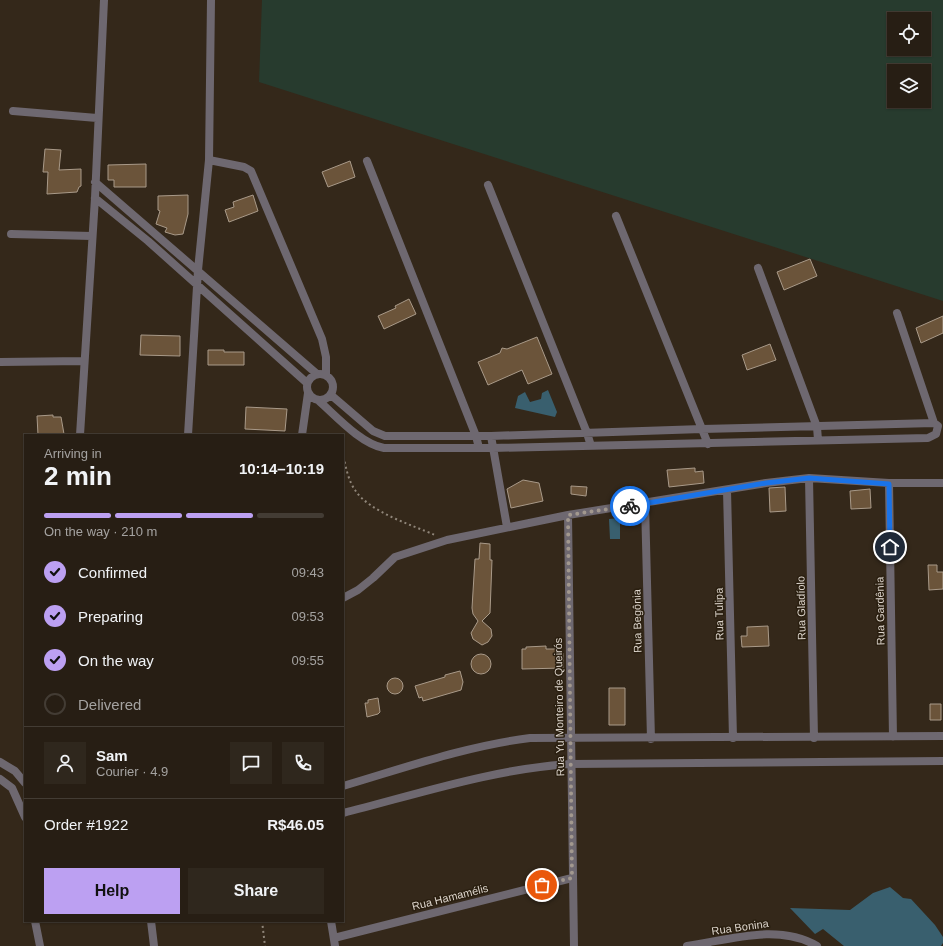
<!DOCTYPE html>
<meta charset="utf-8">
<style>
:root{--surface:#271e14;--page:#2f271d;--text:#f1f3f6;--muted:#a4a2a0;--line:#433c34;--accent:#bca0f2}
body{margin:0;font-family:Arial,sans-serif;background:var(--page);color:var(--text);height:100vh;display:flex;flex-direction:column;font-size:15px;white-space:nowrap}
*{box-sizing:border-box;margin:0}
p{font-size:13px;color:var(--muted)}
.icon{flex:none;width:22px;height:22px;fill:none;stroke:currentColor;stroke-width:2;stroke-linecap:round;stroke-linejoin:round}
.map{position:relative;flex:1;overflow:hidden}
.sheet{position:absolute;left:24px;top:434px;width:320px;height:488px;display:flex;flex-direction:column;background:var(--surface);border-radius:0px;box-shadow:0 1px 3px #0004,0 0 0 1px var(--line)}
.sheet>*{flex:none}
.buttons{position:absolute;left:887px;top:12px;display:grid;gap:8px}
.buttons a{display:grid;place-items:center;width:44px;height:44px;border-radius:0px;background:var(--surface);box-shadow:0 1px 3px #0004,0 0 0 1px var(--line);font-size:20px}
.pin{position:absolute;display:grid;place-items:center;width:34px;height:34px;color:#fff;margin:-17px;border:2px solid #fff;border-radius:50%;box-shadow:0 1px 4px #0007}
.courier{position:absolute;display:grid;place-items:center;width:40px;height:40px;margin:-20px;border:3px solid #1a73e8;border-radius:50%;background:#fff;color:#222;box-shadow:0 1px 5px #0007}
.overview em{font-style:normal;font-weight:700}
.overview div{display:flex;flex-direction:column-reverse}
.overview{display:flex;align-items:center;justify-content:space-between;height:68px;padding:0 20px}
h1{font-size:26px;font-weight:700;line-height:30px}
.bar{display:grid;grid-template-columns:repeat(4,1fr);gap:6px 4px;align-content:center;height:48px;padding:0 20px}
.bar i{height:5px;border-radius:3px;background:var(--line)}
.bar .active{background:var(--accent)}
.bar p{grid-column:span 4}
.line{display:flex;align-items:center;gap:10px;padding:0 20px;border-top:1px solid var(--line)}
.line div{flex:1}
.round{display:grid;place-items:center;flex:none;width:42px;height:42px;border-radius:0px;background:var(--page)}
ol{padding:0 20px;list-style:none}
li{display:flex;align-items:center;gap:12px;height:44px}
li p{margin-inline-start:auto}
li .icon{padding:4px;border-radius:50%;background:var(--accent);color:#111;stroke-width:4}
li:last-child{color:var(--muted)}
li i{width:22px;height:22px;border:2px solid var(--line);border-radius:50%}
.action{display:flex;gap:8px;margin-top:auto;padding:8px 20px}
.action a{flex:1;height:46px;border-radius:0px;background:var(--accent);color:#111;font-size:16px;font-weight:700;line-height:46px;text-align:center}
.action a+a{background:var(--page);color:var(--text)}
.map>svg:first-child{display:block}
</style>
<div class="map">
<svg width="943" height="946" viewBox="0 0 943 946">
<rect width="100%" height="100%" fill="#34281a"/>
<path fill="#273b2e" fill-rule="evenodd" d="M 262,0 L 943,0 L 943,301 L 259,82 ZM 894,19 L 924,19 L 924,49 L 894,49 ZM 894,71 L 924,71 L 924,101 L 894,101 Z"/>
<path fill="#395f6e" d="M 548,390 L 557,412 L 555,417 L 515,408 L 518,396 L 525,392 L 530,402 L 541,399 L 542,393 Z
M 620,518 L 620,539 L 610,539 L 609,519 Z
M 890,887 L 903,898 L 911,899 L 935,925 L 943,937 L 943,943 L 941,946 L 844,946 L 823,929 L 815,934 L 790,908 L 850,910 L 873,893 Z"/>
<path fill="#6b543a" stroke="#a99a89" d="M 45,149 L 61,150 L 59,170 L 81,169 L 81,186 L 79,187 L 77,192 L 47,194 L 48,172 L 43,172 Z
M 350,161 L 355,177 L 328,187 L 322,172 Z
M 146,164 L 146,187 L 114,187 L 114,180 L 108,180 L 108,165 Z
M 188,195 L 188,214 L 183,234 L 175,235 L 165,232 L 167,228 L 156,224 L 160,211 L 158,210 L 158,196 Z
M 253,195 L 258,211 L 229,222 L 225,210 L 234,207 L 233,202 Z
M 810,259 L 817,276 L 784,290 L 777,272 Z
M 409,299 L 416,314 L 384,329 L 378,316 L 396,308 L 395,306 Z
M 943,316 L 943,333 L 921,343 L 916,328 Z
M 141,335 L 180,336 L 180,356 L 140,355 Z
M 537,337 L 552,374 L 528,384 L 522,370 L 488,385 L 478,362 L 500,353 L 502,348 L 507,349 Z
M 770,344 L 776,360 L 747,370 L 742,355 Z
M 208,350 L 224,350 L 224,352 L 244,352 L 244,365 L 208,365 Z
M 246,407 L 287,409 L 285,431 L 245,429 Z
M 53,415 L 53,417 L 61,417 L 64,434 L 38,435 L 37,416 Z
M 695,468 L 695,472 L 703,471 L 704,483 L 669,487 L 667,470 Z
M 523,480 L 539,483 L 543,501 L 511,508 L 507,489 Z
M 571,486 L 587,487 L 586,496 L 571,494 Z
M 785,487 L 786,511 L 770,512 L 769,488 Z
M 870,489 L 871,508 L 851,509 L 850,491 Z
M 480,543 L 490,544 L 490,560 L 492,560 L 490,613 L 482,621 L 491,629 L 492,636 L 488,642 L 482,645 L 473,639 L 471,633 L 478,621 L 473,614 L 472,608 L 475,559 L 479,559 Z
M 928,565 L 937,565 L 937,572 L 943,572 L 943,589 L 929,590 Z
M 768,626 L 769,646 L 742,647 L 741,636 L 747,636 L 747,627 Z
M 546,646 L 546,649 L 559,649 L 560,653 L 563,653 L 563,668 L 522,669 L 522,649 L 526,649 L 526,647 Z
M471 664a10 10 0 1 1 20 0a10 10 0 1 1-20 0Z
M 460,671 L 463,682 L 461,690 L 423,701 L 422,697 L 419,698 L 415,686 L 445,677 L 445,675 Z
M387 686a8 8 0 1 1 16 0a8 8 0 1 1-16 0Z
M 609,688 L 625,688 L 625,725 L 609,725 Z
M 378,698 L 380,712 L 378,714 L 367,717 L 365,703 L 368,703 L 368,700 Z
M 930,704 L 941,704 L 941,720 L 930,720 Z"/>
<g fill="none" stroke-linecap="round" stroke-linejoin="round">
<path stroke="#90867a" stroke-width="2" stroke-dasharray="2 3" stroke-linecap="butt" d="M 343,452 C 345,465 348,480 355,490 C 369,512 412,525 435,535
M 262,921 L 265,946"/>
<path stroke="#6e6870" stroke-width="8" d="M 13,111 L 97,118
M 209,160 L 244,167 L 251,171 L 322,339 L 326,357 L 326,375
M 367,161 L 476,436 L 479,448
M 95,182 L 317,374
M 488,185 L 587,433 L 591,446
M 95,198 L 148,241 L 307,383
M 616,216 L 708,444
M 11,234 L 92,236
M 758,268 L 817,427 L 818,440
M 0,362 L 84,361
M307 387a13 13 0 1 1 26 0a13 13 0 1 1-26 0Z
M 331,395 L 373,431 L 385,436 L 491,436 L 702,429 L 934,423
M 319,401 C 336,416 361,444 384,448 L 493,448 L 928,438 L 936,434 L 938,426 L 934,423 L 897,313
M 80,435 L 95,198 L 104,0
M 188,435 L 198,270 L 209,160 L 211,0
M 302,435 L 308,393
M 491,436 L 507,527
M 809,478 L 814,738
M 889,483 L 893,737
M 727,490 L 733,738
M 645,503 L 651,739
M 568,515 L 574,946
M 343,598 L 358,590 L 373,578 L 395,557 L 447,540 L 568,515 L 766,483 L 809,478 L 889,483 L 943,483
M 0,762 L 15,771 L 25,783
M 0,779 L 12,788 L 25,817
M 343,786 C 404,768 466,746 530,738 L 943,736
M 343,813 C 418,794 493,769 570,764 L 943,761
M 35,921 L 40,946
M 151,921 L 154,946
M 331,921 L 335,946
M 334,938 L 572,878
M 687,946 C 729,940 778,923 817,946"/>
</g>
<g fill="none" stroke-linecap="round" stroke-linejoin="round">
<path stroke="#a2988e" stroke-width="4" stroke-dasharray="0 7.2" d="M 542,885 L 572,878 L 568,515 L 630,506"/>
<path stroke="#1a73e8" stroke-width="5" d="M 630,506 L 766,483 L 809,478 L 889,484 L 890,547"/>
</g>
<g text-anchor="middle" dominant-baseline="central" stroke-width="3" stroke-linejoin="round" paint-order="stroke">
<g font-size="11" fill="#ddd5cc" stroke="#2a1f10">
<text transform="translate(801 608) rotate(-91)">Rua Gladíolo</text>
<text transform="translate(880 611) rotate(-91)">Rua Gardênia</text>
<text transform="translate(719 614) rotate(-91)">Rua Tulipa</text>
<text transform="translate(637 621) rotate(-91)">Rua Begônia</text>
<text transform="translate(559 707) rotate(-91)">Rua Yu Monteiro de Queirós</text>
<text transform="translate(450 897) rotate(-14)">Rua Hamamélis</text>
<text transform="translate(740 927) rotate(-8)">Rua Bonina</text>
</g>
</g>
</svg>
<div class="buttons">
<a><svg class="icon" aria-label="locate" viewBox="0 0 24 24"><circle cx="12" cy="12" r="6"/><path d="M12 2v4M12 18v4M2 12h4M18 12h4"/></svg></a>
<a><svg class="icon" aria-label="layers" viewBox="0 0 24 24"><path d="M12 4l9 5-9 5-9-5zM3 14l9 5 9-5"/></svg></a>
</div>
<div class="pin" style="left:542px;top:885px;background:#ea580c"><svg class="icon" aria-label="bag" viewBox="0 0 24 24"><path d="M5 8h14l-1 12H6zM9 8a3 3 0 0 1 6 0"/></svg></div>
<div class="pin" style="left:890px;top:547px;background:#1f2937"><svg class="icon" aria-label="home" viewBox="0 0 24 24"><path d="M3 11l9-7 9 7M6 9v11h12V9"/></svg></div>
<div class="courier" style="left:630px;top:506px"><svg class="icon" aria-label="bike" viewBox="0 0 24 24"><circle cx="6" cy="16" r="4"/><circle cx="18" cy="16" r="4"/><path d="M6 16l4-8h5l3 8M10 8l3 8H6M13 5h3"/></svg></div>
<section class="sheet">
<div class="overview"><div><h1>2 min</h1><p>Arriving in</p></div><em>10:14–10:19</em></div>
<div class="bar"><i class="active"></i><i class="active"></i><i class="active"></i><i></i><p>On the way · 210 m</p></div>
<ol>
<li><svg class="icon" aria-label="check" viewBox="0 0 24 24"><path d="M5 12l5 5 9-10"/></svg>Confirmed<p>09:43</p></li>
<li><svg class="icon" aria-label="check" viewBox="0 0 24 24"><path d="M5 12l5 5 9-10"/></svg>Preparing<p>09:53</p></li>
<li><svg class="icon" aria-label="check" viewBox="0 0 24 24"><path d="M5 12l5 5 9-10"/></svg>On the way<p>09:55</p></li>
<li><i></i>Delivered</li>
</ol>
<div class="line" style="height:72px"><a class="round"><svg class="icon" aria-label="person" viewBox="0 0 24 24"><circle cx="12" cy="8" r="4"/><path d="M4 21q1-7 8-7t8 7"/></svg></a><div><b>Sam</b><p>Courier · 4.9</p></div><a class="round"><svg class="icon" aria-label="chat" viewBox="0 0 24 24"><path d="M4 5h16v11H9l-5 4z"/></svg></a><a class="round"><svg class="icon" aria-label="phone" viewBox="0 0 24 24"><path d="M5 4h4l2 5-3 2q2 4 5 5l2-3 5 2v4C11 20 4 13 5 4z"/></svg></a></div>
<div class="line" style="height:52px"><div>Order #1922</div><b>R$46.05</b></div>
<div class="action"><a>Help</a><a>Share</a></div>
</section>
</div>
